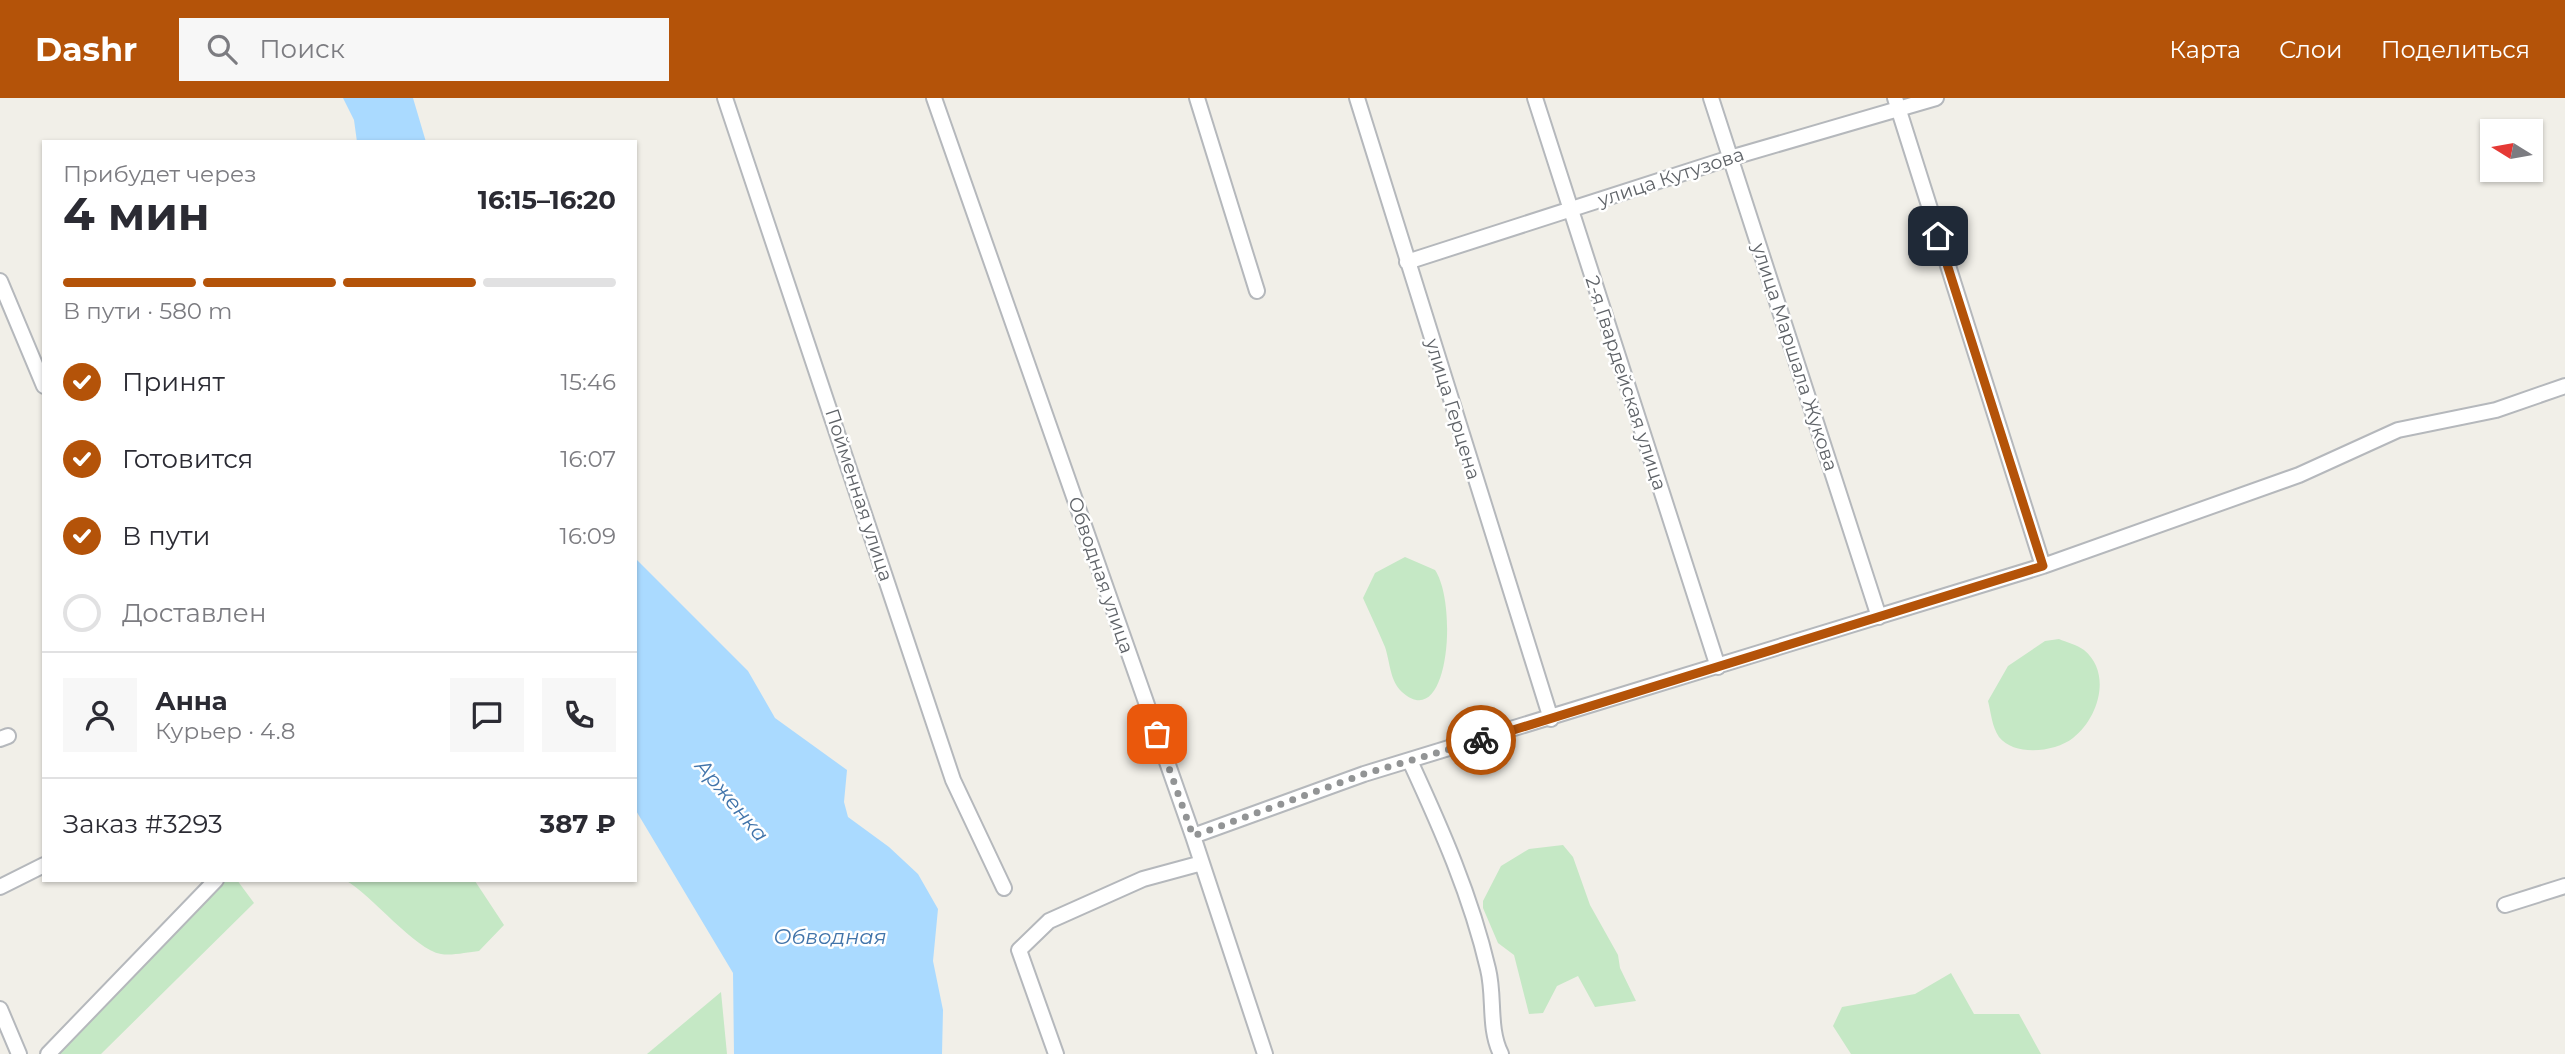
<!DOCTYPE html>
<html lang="ru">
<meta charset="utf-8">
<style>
:root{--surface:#fff;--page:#f7f7f7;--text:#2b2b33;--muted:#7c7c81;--line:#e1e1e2;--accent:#b45309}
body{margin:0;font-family:Montserrat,sans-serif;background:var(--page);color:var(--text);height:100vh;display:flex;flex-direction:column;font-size:26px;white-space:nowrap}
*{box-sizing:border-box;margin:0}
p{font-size:23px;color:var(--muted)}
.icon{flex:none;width:38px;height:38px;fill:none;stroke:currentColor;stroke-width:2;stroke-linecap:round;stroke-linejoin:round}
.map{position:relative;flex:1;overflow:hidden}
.side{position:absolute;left:42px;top:42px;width:595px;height:742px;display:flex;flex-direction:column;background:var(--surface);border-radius:0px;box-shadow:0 2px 5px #0004}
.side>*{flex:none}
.needle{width:46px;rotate:281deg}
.controls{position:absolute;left:2480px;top:21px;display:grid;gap:14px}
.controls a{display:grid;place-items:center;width:63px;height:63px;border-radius:0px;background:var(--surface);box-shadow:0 2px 5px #0004;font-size:35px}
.pin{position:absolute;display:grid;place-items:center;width:60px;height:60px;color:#fff;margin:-30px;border-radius:14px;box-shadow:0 4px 10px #0006}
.courier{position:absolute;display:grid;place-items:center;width:70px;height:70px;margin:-35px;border:5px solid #b45309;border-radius:50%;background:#fff;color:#222;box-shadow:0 2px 9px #0007}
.head em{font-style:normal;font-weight:700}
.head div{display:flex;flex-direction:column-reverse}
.head{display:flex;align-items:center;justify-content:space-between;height:119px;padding:0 21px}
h1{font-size:46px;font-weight:700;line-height:52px}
.bar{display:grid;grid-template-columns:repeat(4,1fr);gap:10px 7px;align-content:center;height:84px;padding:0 21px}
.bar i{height:9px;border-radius:5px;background:var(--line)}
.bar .current{background:var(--accent)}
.bar p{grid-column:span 4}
.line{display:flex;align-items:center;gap:18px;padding:0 21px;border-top:2px solid var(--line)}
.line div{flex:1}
.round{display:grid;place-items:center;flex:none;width:74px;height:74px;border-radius:0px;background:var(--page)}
ol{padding:0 21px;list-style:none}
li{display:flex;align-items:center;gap:21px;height:77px}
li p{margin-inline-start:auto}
li .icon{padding:7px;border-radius:50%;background:var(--accent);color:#fff;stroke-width:4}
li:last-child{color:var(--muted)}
li i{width:38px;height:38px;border:4px solid var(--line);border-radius:50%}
header{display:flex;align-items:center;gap:42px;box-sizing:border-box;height:98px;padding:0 35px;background:var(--accent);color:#fff}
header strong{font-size:33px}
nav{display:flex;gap:38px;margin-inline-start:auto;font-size:24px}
.search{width:490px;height:63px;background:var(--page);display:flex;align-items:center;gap:18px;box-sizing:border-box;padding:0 24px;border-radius:0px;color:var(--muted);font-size:26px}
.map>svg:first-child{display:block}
</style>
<header>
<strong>Dashr</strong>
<div class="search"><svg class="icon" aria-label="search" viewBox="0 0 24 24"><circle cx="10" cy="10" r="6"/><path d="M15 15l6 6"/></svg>Поиск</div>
<nav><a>Карта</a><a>Слои</a><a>Поделиться</a></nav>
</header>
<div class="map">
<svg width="2565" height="956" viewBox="0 0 2565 956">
<rect width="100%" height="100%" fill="#f1efe8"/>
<path fill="#c5e8c5" d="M 1405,459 L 1435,472 C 1458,506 1449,636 1402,594 C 1390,583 1390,564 1385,549 C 1378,532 1370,516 1363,500 L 1375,475 Z
M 2059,541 C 2066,544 2077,547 2084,552 C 2112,575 2099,620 2073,640 C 2055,654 2015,659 1999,639 C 1992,629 1991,615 1988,603 L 2008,568 L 2045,543 Z
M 1563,747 L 1573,759 L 1590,807 L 1618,857 L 1620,870 L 1636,903 L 1595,909 L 1578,878 L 1557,888 L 1543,915 L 1529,916 L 1514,857 L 1498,845 L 1483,810 L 1483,803 L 1501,768 L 1529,751 Z
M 226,782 L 237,782 L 254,805 L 101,956 L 59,956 Z
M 345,782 L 475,783 L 504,827 L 479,853 C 468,854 452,858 441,856 C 415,852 372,797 345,782 Z
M 1951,875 L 1974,916 L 2019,916 L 2041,956 L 1851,956 L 1833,928 L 1842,909 L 1915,896 Z
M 721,894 L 727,956 L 647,956 Z"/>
<path fill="#aadaff" d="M 343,0 L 413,0 L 426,44 L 357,44 L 354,22 Z
M 635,460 L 748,573 L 775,620 L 847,672 L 844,704 L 848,719 L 889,749 L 918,776 L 938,811 L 933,863 L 943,912 L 942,956 L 734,956 L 733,875 L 635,711 Z"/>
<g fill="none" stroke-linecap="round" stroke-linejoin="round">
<defs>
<path id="minor" d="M 725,0 L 953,682 L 1004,790
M 934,0 L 1193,738 L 1265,956
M 1197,0 L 1257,193
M 1357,0 L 1551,621
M 1535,0 L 1718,569
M 1711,0 L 1879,519
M 1895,0 L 2043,468
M 1407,164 L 1730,60 L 1936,0
M 0,183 L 44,288
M 0,641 L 8,638
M 1410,663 C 1441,730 1471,798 1488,871 C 1495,899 1488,930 1501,956
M 1193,738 L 1364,676 L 2043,468 L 2299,377 L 2398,332 L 2496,312 L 2565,288
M 0,789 L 44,767
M 2505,807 L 2565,788
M 0,911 L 19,956
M 48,956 L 216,782
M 1056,956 L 1019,852 L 1049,823 L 1143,781 L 1202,765"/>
</defs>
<use href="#minor" stroke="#b5b8bc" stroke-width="18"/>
<use href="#minor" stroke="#fff" stroke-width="14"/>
</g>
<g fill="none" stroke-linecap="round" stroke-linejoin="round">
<path stroke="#929495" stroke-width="7" stroke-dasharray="0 12.6" d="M 1157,636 L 1193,738 L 1364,676 L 1481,642"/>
<path stroke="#b45309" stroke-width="9" d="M 1481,642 L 2043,468 L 1938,138"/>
</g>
<g text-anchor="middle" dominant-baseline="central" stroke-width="5" stroke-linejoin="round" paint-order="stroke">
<g font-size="19" fill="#5f6368" stroke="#fff">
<text transform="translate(1671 79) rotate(-18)">улица Кутузова</text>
<text transform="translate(1795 259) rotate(72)">улица Маршала Жукова</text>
<text transform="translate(1626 285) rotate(72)">2-я Гвардейская улица</text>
<text transform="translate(1453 311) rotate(73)">улица Герцена</text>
<text transform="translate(859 397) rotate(72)">Пойменная улица</text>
<text transform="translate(1101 477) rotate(71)">Обводная улица</text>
</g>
<g font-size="21" font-style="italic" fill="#4174aa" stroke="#fff">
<text transform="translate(732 702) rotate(50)">Арженка</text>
<text x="830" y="838">Обводная</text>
</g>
</g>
</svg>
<div class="controls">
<a><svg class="needle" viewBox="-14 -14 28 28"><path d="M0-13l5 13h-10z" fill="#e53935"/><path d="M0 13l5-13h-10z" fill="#7c7c81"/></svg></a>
</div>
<div class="pin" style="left:1157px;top:636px;background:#ea580c"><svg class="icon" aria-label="bag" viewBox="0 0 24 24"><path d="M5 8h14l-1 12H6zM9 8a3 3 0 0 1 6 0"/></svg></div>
<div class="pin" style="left:1938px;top:138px;background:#1f2937"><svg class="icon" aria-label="home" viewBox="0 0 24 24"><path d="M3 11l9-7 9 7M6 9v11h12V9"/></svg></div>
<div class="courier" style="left:1481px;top:642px"><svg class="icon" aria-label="bike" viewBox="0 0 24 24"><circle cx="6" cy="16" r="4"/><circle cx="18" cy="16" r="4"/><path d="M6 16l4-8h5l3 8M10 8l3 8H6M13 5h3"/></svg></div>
<section class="side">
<div class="head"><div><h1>4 мин</h1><p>Прибудет через</p></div><em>16:15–16:20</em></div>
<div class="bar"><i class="current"></i><i class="current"></i><i class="current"></i><i></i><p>В пути · 580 m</p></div>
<ol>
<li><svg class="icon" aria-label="check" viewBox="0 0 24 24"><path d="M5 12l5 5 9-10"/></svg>Принят<p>15:46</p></li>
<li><svg class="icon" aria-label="check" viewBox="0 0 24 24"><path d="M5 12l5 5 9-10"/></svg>Готовится<p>16:07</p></li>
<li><svg class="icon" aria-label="check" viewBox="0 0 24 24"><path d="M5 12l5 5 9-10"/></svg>В пути<p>16:09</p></li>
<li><i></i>Доставлен</li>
</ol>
<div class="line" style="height:126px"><a class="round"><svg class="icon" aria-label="person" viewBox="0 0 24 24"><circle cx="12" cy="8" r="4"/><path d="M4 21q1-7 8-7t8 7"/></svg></a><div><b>Анна</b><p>Курьер · 4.8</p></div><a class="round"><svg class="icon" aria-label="chat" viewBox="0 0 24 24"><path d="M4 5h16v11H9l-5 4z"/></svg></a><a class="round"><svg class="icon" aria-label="phone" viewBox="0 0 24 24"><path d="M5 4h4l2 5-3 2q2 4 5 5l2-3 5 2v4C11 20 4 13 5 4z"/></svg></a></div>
<div class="line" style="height:91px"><div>Заказ #3293</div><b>387 ₽</b></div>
</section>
</div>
